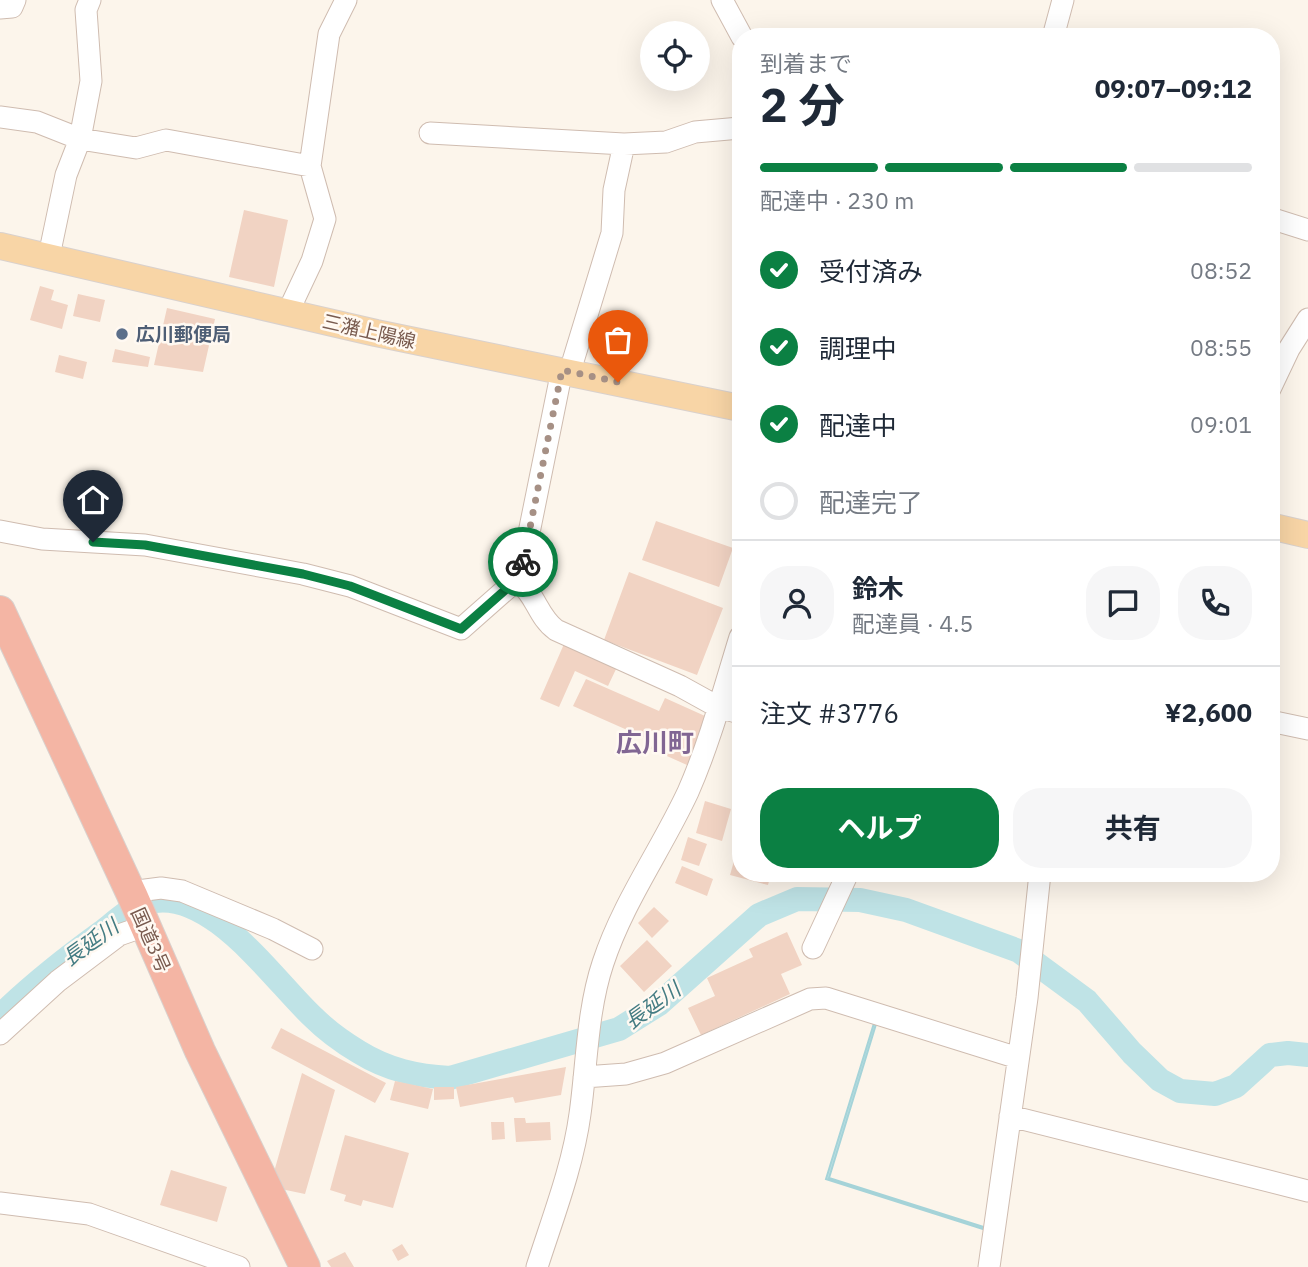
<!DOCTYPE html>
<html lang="ja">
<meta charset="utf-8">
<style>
:root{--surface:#fff;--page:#f6f6f7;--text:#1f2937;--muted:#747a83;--line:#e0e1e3;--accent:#0b8043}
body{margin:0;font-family:"IBM Plex Sans","Noto Sans JP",sans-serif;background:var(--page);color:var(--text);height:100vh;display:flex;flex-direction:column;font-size:26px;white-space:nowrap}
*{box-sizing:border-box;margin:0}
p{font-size:23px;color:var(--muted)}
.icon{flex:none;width:38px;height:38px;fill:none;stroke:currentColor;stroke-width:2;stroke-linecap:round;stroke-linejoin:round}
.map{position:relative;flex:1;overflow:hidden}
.drawer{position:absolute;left:732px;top:28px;width:548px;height:854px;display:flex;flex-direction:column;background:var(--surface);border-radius:28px;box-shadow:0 7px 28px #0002}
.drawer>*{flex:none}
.tools{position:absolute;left:640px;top:21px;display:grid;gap:14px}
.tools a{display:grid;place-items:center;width:70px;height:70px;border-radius:50%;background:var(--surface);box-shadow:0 7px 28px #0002;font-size:35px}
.pin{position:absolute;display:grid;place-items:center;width:60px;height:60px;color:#fff;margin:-72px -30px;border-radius:50% 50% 50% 0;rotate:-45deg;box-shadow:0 0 7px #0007}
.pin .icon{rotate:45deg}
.courier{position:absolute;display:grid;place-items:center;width:70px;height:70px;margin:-35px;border:5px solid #0b8043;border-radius:50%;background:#fff;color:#222;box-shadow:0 2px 9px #0007}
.overview em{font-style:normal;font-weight:700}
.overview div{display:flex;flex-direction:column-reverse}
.overview{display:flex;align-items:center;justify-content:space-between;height:119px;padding:0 28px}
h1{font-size:46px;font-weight:700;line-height:52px}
.bar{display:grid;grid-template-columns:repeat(4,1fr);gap:10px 7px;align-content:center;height:84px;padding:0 28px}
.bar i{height:9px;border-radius:5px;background:var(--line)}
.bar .current{background:var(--accent)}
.bar p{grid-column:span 4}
.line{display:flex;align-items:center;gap:18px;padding:0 28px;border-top:2px solid var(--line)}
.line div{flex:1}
.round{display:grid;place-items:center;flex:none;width:74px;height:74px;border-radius:28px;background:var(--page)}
ol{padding:0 28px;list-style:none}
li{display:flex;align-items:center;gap:21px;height:77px}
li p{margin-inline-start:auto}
li .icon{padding:7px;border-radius:50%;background:var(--accent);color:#fff;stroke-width:4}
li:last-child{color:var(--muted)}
li i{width:38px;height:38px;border:4px solid var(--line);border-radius:50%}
.action{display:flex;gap:14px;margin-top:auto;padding:14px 28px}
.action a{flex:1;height:80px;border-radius:28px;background:var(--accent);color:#fff;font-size:28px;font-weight:700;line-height:80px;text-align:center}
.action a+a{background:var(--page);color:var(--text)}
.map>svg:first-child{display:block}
</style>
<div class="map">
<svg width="1308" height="1267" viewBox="0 0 1308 1267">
<rect width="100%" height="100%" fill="#fcf5eb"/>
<path fill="#bfe3e6" stroke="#a5d3d8" stroke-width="2" d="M 875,1020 L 877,1021 L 829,1178 L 984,1227 L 983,1229 L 826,1179 Z"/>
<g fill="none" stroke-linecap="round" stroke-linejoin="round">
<path stroke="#bfe3e6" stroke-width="24" d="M 0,1016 C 32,985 66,958 102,932 C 115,922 131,907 146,903 C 208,883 274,981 313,1017 C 326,1030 344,1043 359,1052 C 388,1070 417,1076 450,1078 L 619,1029 L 659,1004 L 759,915 L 797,899 L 860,900 L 906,910 L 1019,951 L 1087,1001 L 1132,1053 L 1160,1080 L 1180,1091 L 1215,1094 L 1236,1086 L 1270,1055 L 1288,1053 L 1308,1055"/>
</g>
<path fill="#f1d3c3" d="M 244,210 L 288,220 L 274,287 L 229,277 Z
M 40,286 L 54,290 L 51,300 L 68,305 L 62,329 L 30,320 Z
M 78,294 L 105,300 L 100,322 L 73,316 Z
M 167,308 L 215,319 L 203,372 L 154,365 Z
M 115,349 L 150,357 L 148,367 L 112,362 Z
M 59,355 L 87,362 L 83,379 L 55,372 Z
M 656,521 L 733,548 L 719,587 L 642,560 Z
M 629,572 L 723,608 L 697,675 L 604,640 Z
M 564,644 L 617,667 L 608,686 L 575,671 L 559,707 L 540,699 Z
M 586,679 L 659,711 L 665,698 L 705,716 L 698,742 L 687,765 L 649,748 L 652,741 L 573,706 Z
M 705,801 L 731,809 L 722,841 L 696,833 Z
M 688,837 L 707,844 L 699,866 L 681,860 Z
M 740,840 L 740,873 L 771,873 L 768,885 L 730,875 Z
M 682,866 L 713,879 L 707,896 L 675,883 Z
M 654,907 L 669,921 L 652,938 L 638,923 Z
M 787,932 L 802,965 L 781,974 L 790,994 L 701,1035 L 688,1008 L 715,996 L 707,978 L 753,957 L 749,949 Z
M 647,940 L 672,966 L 644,992 L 620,966 Z
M 281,1028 L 386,1083 L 375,1103 L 271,1048 Z
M 566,1067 L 561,1095 L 515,1103 L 513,1097 L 460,1107 L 456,1087 Z
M 302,1073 L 335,1090 L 305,1194 L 281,1189 L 274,1172 Z
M 395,1081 L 433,1089 L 428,1109 L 390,1100 Z
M 434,1087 L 454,1087 L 454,1099 L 434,1100 Z
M 514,1118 L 525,1118 L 526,1123 L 550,1122 L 551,1140 L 516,1142 Z
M 491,1122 L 504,1122 L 505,1139 L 492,1140 Z
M 345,1135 L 409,1153 L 393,1208 L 363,1200 L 361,1206 L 344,1201 L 346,1195 L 330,1190 Z
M 171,1170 L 227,1187 L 217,1222 L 160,1205 Z
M 402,1244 L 409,1255 L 398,1261 L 392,1250 Z
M 345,1252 L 354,1267 L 331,1267 L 327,1261 Z"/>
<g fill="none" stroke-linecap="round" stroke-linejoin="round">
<defs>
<path id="minor" d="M 722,0 L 742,37
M 0,8 L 12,7 L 15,0
M 1053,37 L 1063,0
M 0,117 L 37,122 L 80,139 L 136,148 L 166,140 L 310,166
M 430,133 L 624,144 L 666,142 L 695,132 L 740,128
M 1270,218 L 1308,230
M 49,256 L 66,175 L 80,139 L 91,81 L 86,10 L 90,0
M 288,312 L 312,261 L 325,219 L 310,166 L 329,34 L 346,0
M 570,371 L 612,233 L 614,190 L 624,144
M 1270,389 L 1289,349 L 1308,319
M 0,531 L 42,539 L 145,545 L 303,574 L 350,586 L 461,629 L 511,585 L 519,582
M 519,582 C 536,595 538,617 556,630 L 680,686 L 718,707 L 740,713
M 519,582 L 562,370
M 1270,721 L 1308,729
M 130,892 L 161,888 L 182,891 L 273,929 L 312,949
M 813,948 L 848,873
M 0,1034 L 58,981 L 119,935 L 145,926
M 584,1077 L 626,1074 L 665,1063 L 810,999 L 826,998 L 1018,1058
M 1010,1116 L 1308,1191
M 0,1203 L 89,1214 L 239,1267
M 537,1267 C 553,1217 573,1166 580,1114 C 587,1064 587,1011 603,963 C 623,902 661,850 688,792 C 710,742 724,689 740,637
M 989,1267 L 1027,998 L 1040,873"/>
<path id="major" d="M 0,246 L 376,333 L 740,408
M 1270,526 L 1308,535"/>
<path id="highway" d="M 0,611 L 132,895 L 200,1051 L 305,1267"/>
</defs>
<use href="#minor" stroke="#cfbcb0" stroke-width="23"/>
<use href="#major" stroke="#d9d1cd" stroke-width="28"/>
<use href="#highway" stroke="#d9d1cd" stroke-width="32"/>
<use href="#minor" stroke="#fff" stroke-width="21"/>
<use href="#major" stroke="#f8d5a6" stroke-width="26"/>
<use href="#highway" stroke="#f4b5a4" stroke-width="30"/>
</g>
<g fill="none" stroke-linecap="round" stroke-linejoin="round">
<path stroke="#a69085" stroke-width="7" stroke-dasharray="0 12.6" d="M 523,562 L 562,370 L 618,382"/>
<path stroke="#0b8043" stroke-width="9" d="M 93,542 L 145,545 L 303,574 L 350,586 L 461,629 L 511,585 L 519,582 L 523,562"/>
</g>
<circle fill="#5c6f8a" stroke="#fff9f2" stroke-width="2.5" cx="122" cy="334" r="7"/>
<g text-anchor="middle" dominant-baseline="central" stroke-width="5" stroke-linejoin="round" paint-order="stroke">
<g font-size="19" fill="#785a4e" stroke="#fff9f2">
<text transform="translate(369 331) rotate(13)">三潴上陽線</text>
<text transform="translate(151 940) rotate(66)">国道3号</text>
</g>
<g font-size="19" font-weight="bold" fill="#4e5e75" stroke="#fff9f2" text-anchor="start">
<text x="136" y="334">広川郵便局</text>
</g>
<g font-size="21" font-style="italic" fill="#447c83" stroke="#fff9f2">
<text transform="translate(90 942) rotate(-36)">長延川</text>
<text transform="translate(652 1005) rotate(-36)">長延川</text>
</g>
<g font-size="26" font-weight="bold" fill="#816693" stroke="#fff9f2">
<text x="655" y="742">広川町</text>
</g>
</g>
</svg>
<div class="tools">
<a><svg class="icon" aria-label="locate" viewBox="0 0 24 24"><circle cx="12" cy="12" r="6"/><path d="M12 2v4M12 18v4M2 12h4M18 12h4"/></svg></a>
</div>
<div class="pin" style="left:618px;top:382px;background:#ea580c"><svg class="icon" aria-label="bag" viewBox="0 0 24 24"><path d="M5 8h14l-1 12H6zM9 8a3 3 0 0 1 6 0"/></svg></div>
<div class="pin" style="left:93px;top:542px;background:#1f2937"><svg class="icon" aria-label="home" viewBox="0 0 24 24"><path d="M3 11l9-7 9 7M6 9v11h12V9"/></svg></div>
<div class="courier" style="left:523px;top:562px"><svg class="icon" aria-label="bike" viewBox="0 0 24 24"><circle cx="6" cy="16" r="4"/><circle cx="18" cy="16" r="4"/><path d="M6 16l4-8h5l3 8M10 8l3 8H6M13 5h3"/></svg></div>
<section class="drawer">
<div class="overview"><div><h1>2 分</h1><p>到着まで</p></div><em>09:07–09:12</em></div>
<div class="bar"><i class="current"></i><i class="current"></i><i class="current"></i><i></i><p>配達中 · 230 m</p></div>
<ol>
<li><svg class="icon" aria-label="check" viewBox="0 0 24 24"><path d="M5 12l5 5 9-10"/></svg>受付済み<p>08:52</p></li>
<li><svg class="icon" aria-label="check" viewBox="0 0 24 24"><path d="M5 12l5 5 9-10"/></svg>調理中<p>08:55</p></li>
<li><svg class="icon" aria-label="check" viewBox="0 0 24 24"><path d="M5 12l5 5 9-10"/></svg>配達中<p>09:01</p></li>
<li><i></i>配達完了</li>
</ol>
<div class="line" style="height:126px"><a class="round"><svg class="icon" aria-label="person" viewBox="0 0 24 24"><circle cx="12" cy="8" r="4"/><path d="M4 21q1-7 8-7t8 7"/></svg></a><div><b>鈴木</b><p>配達員 · 4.5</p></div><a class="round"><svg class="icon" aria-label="chat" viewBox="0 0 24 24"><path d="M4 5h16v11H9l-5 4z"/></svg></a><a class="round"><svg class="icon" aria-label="phone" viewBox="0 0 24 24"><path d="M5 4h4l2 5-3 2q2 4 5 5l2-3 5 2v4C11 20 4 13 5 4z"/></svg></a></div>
<div class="line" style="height:91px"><div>注文 #3776</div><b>¥2,600</b></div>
<div class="action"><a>ヘルプ</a><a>共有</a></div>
</section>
</div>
